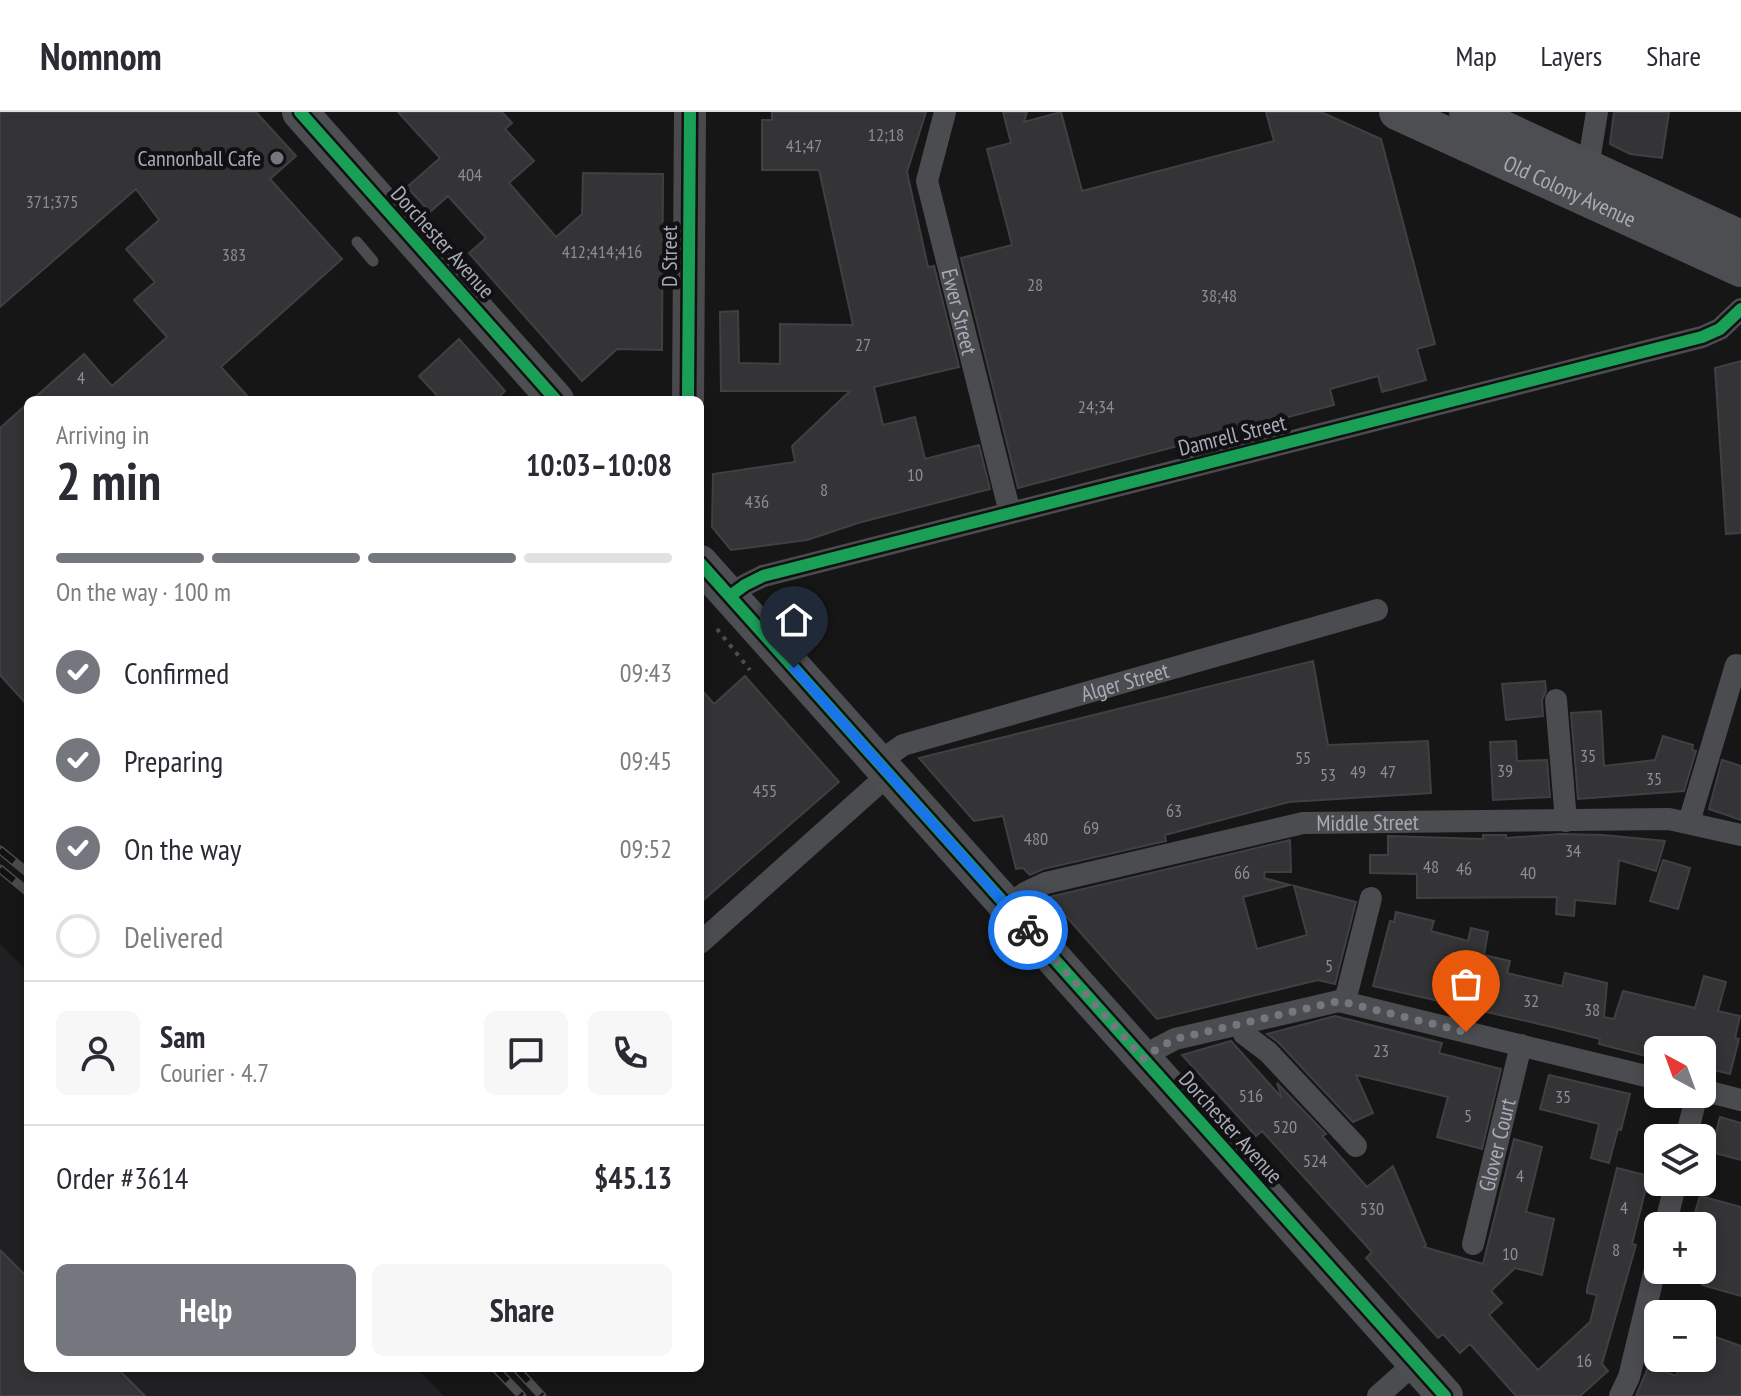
<!DOCTYPE html>
<meta charset="utf-8">
<style>
:root{--surface:#fff;--page:#f7f7f7;--text:#2b2b33;--muted:#7c7c81;--line:#e1e1e2;--accent:#75777f}
body{margin:0;font-family:"PT Sans Narrow",sans-serif;background:var(--page);color:var(--text);height:100vh;display:flex;flex-direction:column;font-size:30px;white-space:nowrap}
*{box-sizing:border-box;margin:0}
p{font-size:26px;color:var(--muted)}
.icon{flex:none;width:44px;height:44px;fill:none;stroke:currentColor;stroke-width:2;stroke-linecap:round;stroke-linejoin:round}
.map{position:relative;flex:1;overflow:hidden}
.sheet{position:absolute;left:24px;top:284px;width:680px;height:976px;display:flex;flex-direction:column;background:var(--surface);border-radius:12px;box-shadow:0 4px 12px #0003}
.sheet>*{flex:none}
.needle{width:52px;rotate:319deg}
.buttons{position:absolute;left:1644px;top:924px;display:grid;gap:16px}
.buttons a{display:grid;place-items:center;width:72px;height:72px;border-radius:12px;background:var(--surface);box-shadow:0 4px 12px #0003;font-size:40px}
.pin{position:absolute;display:grid;place-items:center;width:68px;height:68px;color:#fff;margin:-82px -34px;border-radius:50% 50% 50% 0;rotate:-45deg;box-shadow:0 0 8px #0007}
.pin .icon{rotate:45deg}
.courier{position:absolute;display:grid;place-items:center;width:80px;height:80px;margin:-40px;border:6px solid #1a73e8;border-radius:50%;background:#fff;color:#222;box-shadow:0 2px 10px #0007}
.head em{font-style:normal;font-weight:800}
.head div{display:flex;flex-direction:column-reverse}
.head{display:flex;align-items:center;justify-content:space-between;height:136px;padding:0 32px}
h1{font-size:52px;font-weight:800;line-height:60px}
.bar{display:grid;grid-template-columns:repeat(4,1fr);gap:12px 8px;align-content:center;height:96px;padding:0 32px}
.bar i{height:10px;border-radius:6px;background:var(--line)}
.bar .selected{background:var(--accent)}
.bar p{grid-column:span 4}
.line{display:flex;align-items:center;gap:20px;padding:0 32px;border-top:2px solid var(--line)}
.line div{flex:1}
.round{display:grid;place-items:center;flex:none;width:84px;height:84px;border-radius:12px;background:var(--page)}
ol{padding:0 32px;list-style:none}
li{display:flex;align-items:center;gap:24px;height:88px}
li p{margin-inline-start:auto}
li .icon{padding:8px;border-radius:50%;background:var(--accent);color:#fff;stroke-width:4}
li:last-child{color:var(--muted)}
li i{width:44px;height:44px;border:4px solid var(--line);border-radius:50%}
.button{display:flex;gap:16px;margin-top:auto;padding:16px 32px}
.button a{flex:1;height:92px;border-radius:12px;background:var(--accent);color:#fff;font-size:32px;font-weight:800;line-height:92px;text-align:center}
.button a+a{background:var(--page);color:var(--text)}
header{display:flex;align-items:center;gap:48px;box-sizing:border-box;height:112px;padding:0 40px;background:var(--surface);border-bottom:2px solid var(--line)}
header strong{font-size:38px}
nav{display:flex;gap:44px;margin-inline-start:auto;font-size:28px}
.map>svg:first-child{display:block}
</style>
<header>
<strong>Nomnom</strong>
<nav><a>Map</a><a>Layers</a><a>Share</a></nav>
</header>
<div class="map">
<svg width="1741" height="1284" viewBox="0 0 1741 1284">
<rect width="100%" height="100%" fill="#161616"/>
<path fill="#202022" d="M 0,832 L 28,860 L 28,1256 L 417,1256 L 444,1284 L 0,1284 Z"/>
<path fill="#343436" stroke="#3f4042" stroke-width="2" d="M 0,0 L 256,0 L 296,44 L 270,67 L 342,147 L 221,255 L 251,288 L 32,288 L 84,242 L 112,274 L 167,225 L 134,188 L 155,170 L 126,137 L 159,108 L 136,77 L 0,195 Z
M 398,0 L 502,0 L 512,11 L 505,17 L 534,49 L 509,71 L 556,125 L 582,102 L 583,61 L 663,62 L 662,238 L 617,237 L 582,269 L 469,141 L 486,126 L 448,84 L 430,100 L 407,75 L 440,46 Z
M 772,0 L 926,0 L 907,60 L 928,155 L 934,154 L 959,255 L 874,275 L 883,313 L 915,305 L 925,347 L 979,333 L 990,377 L 858,411 L 807,428 L 731,438 L 712,415 L 713,362 L 795,350 L 792,334 L 850,279 L 721,279 L 720,200 L 738,199 L 739,251 L 780,252 L 780,212 L 853,213 L 819,58 L 762,58 L 762,8 L 772,8 Z
M 1003,0 L 1027,0 L 1024,10 L 1061,0 L 1082,79 L 1274,29 L 1266,0 L 1321,0 L 1381,27 L 1435,232 L 1417,237 L 1426,268 L 1382,280 L 1378,264 L 1330,277 L 1334,293 L 1018,376 L 961,146 L 1012,133 L 987,37 L 1011,31 Z
M 1614,0 L 1669,0 L 1662,46 L 1630,42 L 1610,32 Z
M 459,227 L 505,279 L 496,288 L 441,288 L 419,264 Z
M 1741,249 L 1741,421 L 1726,422 L 1715,256 Z
M 28,291 L 28,594 L 0,563 L 0,316 Z
M 1313,549 L 1328,633 L 1428,629 L 1431,681 L 1289,690 L 1165,723 L 1166,729 L 1043,757 L 1030,763 L 1023,756 L 1016,757 L 1003,704 L 974,709 L 919,646 Z
M 745,564 L 839,670 L 700,791 L 700,576 L 714,592 Z
M 1545,569 L 1546,579 L 1542,588 L 1543,604 L 1506,608 L 1502,572 Z
M 1601,599 L 1604,654 L 1655,648 L 1663,624 L 1693,633 L 1692,638 L 1696,639 L 1684,679 L 1578,687 L 1571,601 Z
M 1516,629 L 1517,649 L 1547,648 L 1550,685 L 1493,688 L 1490,630 Z
M 1722,648 L 1741,654 L 1741,708 L 1709,697 Z
M 1561,722 L 1603,723 L 1665,729 L 1656,759 L 1619,748 L 1615,792 L 1575,788 L 1574,804 L 1556,802 L 1557,785 L 1417,786 L 1417,762 L 1370,761 L 1370,743 L 1388,743 L 1388,724 L 1483,727 L 1483,723 L 1506,723 L 1506,726 Z
M 1290,728 L 1291,760 L 1265,760 L 1264,766 L 1290,773 L 1243,785 L 1257,837 L 1307,823 L 1294,774 L 1356,790 L 1335,872 L 1318,868 L 1157,907 L 1049,785 Z
M 1663,748 L 1690,756 L 1678,797 L 1650,789 Z
M 1396,800 L 1434,809 L 1431,819 L 1468,829 L 1471,816 L 1488,820 L 1484,843 L 1510,849 L 1507,861 L 1562,874 L 1565,861 L 1607,871 L 1604,905 L 1614,907 L 1623,879 L 1695,896 L 1704,864 L 1726,870 L 1718,899 L 1740,904 L 1735,926 L 1739,927 L 1730,962 L 1702,955 L 1702,938 L 1658,938 L 1658,947 L 1599,932 L 1600,927 L 1552,915 L 1373,874 L 1390,809 L 1394,810 Z
M 1335,904 L 1442,931 L 1439,941 L 1501,957 L 1482,1037 L 1437,1025 L 1448,985 L 1356,963 L 1373,1001 L 1353,1010 L 1278,930 L 1267,922 Z
M 1231,929 L 1282,986 L 1277,971 L 1326,1022 L 1322,1024 L 1367,1075 L 1393,1054 L 1426,1133 L 1424,1135 L 1483,1152 L 1514,1027 L 1542,1035 L 1526,1100 L 1554,1107 L 1542,1163 L 1515,1156 L 1491,1179 L 1502,1191 L 1489,1203 L 1538,1258 L 1590,1210 L 1597,1183 L 1587,1181 L 1587,1177 L 1617,1056 L 1649,1064 L 1632,1132 L 1636,1133 L 1602,1252 L 1608,1259 L 1580,1284 L 1516,1284 L 1470,1232 L 1460,1241 L 1443,1222 L 1438,1226 L 1366,1146 L 1372,1140 L 1262,1019 L 1256,1024 L 1182,943 Z
M 1549,963 L 1630,982 L 1621,1018 L 1618,1017 L 1609,1051 L 1591,1046 L 1599,1012 L 1540,997 Z
M 1720,1005 L 1741,1011 L 1741,1048 L 1711,1040 Z
M 1700,1084 L 1741,1095 L 1741,1184 L 1702,1173 L 1702,1114 L 1691,1114 Z
M 0,1138 L 28,1166 L 28,1256 L 117,1256 L 145,1284 L 0,1284 Z
M 1702,1220 L 1741,1234 L 1741,1284 L 1636,1284 L 1649,1253 L 1676,1264 L 1683,1246 L 1702,1246 Z"/>
<g fill="none" stroke-linecap="round" stroke-linejoin="round">
<path stroke="#4c4d51" stroke-width="4" stroke-dasharray="4 6" stroke-linecap="butt" d="M 717,517 L 750,558"/>
<path stroke="#4b4c4f" stroke-width="11" d="M 357,130 L 373,149"/>
<g stroke="#4b4c4f" stroke-width="22">
<path id="s1" d="M 945,0 L 927,69 L 1010,401"/>
<path d="M 1588,55 L 1597,0"/>
<path d="M 730,484 L 745,473 L 763,464 L 1702,225 L 1720,217 L 1741,197"/>
<path d="M 1556,588 L 1566,709"/>
<path id="s2" d="M 879,650 L 903,633 L 917,629 L 1377,498"/>
<path d="M 1689,710 L 1736,553 L 1741,554"/>
<path id="s3" d="M 1007,794 L 1025,781 L 1046,771 L 1303,711 L 1669,707 L 1741,723"/>
<path d="M 700,831 L 889,662"/>
<path d="M 1345,889 L 1371,786"/>
<path d="M 1240,912 L 1244,922 L 1268,940 L 1356,1034"/>
<path d="M 1144,947 L 1158,936 L 1175,927 L 1339,889 L 1658,967"/>
<path d="M 1702,978 L 1741,988"/>
<path d="M 1686,1026 L 1697,982"/>
<path d="M 1665,1114 L 1676,1070"/>
<path id="s4" d="M 1473,1132 L 1521,933"/>
<path d="M 1378,1284 L 1415,1251"/>
<path d="M 1620,1284 L 1629,1265 L 1658,1145"/>
</g>
<path stroke="#4a4a4d" stroke-width="32" d="M 688,288 L 690,0"/>
<g stroke="#4d4e51" stroke-width="36">
<path d="M 300,0 L 556,288"/>
<path id="s5" d="M 1397,0 L 1741,157"/>
<path d="M 1467,0 L 1741,126"/>
<path d="M 700,451 L 1445,1284"/>
</g>
<defs>
<path id="rail" d="M 0,738 L 28,761
M 0,757 L 28,780
M 495,1256 L 522,1284
M 516,1256 L 542,1284"/>
</defs>
<use href="#rail" stroke="#4b4c4e" stroke-width="9"/>
<use href="#rail" stroke="#111012" stroke-width="6" stroke-dasharray="18" stroke-linecap="butt"/>
<defs>
<path id="cycleway" d="M 300,0 L 556,288
M 688,288 L 690,0
M 700,451 L 1445,1284
M 730,484 L 745,473 L 763,464 L 1702,225 L 1720,217 L 1741,197"/>
</defs>
<use href="#cycleway" stroke="#111012" stroke-width="17"/>
<use href="#cycleway" stroke="#1a9f57" stroke-width="12"/>
</g>
<g fill="none" stroke-linecap="round" stroke-linejoin="round">
<path stroke="#75777f" stroke-width="8" stroke-dasharray="0 14.4" d="M 1028,818 L 1144,947 L 1158,936 L 1175,927 L 1339,889 L 1466,920"/>
<path stroke="#1a73e8" stroke-width="10" d="M 794,556 L 1028,818"/>
</g>
<circle fill="#75777f" stroke="#111012" stroke-width="3" cx="277" cy="46" r="8"/>
<g text-anchor="middle" dominant-baseline="central" stroke-width="8" stroke-linejoin="round" paint-order="stroke">
<g font-size="18" fill="#8b8d97">
<text x="886" y="22">12;18</text>
<text x="804" y="33">41;47</text>
<text x="470" y="62">404</text>
<text x="52" y="89">371;375</text>
<text x="602" y="139">412;414;416</text>
<text x="234" y="142">383</text>
<text x="1035" y="172">28</text>
<text x="1219" y="183">38;48</text>
<text x="863" y="232">27</text>
<text x="81" y="265">4</text>
<text x="1096" y="294">24;34</text>
<text x="915" y="362">10</text>
<text x="824" y="377">8</text>
<text x="757" y="389">436</text>
<text x="1588" y="643">35</text>
<text x="1303" y="645">55</text>
<text x="1505" y="658">39</text>
<text x="1358" y="659">49</text>
<text x="1388" y="659">47</text>
<text x="1328" y="662">53</text>
<text x="1654" y="666">35</text>
<text x="765" y="678">455</text>
<text x="1174" y="698">63</text>
<text x="1091" y="715">69</text>
<text x="1036" y="726">480</text>
<text x="1573" y="738">34</text>
<text x="1431" y="754">48</text>
<text x="1464" y="756">46</text>
<text x="1242" y="760">66</text>
<text x="1528" y="760">40</text>
<text x="1329" y="853">5</text>
<text x="1531" y="888">32</text>
<text x="1592" y="897">38</text>
<text x="1381" y="938">23</text>
<text x="1251" y="983">516</text>
<text x="1563" y="984">35</text>
<text x="1468" y="1003">5</text>
<text x="1285" y="1014">520</text>
<text x="1315" y="1048">524</text>
<text x="1520" y="1063">4</text>
<text x="1624" y="1095">4</text>
<text x="1372" y="1096">530</text>
<text x="1616" y="1137">8</text>
<text x="1510" y="1141">10</text>
<text x="1584" y="1248">16</text>
</g>
<g font-size="22" fill="#a8abb7" stroke="#111012" text-anchor="end">
<text x="261" y="46">Cannonball Cafe</text>
</g>
<g font-size="22" fill="#a8abb7" stroke="#111012">
<text stroke="none"><textPath href="#s5" startOffset="190">Old Colony Avenue</textPath></text>
<text transform="translate(443 130) rotate(48)">Dorchester Avenue</text>
<text transform="translate(669 144) rotate(-90)">D Street</text>
<text stroke="none"><textPath href="#s1" startOffset="206">Ewer Street</textPath></text>
<text transform="translate(1232 323) rotate(-14)">Damrell Street</text>
<text stroke="none"><textPath href="#s2" startOffset="260">Alger Street</textPath></text>
<text stroke="none"><textPath href="#s3" startOffset="374">Middle Street</textPath></text>
<text transform="translate(1231 1015) rotate(48)">Dorchester Avenue</text>
<text stroke="none"><textPath href="#s4" startOffset="102">Glover Court</textPath></text>
</g>
</g>
</svg>
<div class="buttons">
<a><svg class="needle" viewBox="-14 -14 28 28"><path d="M0-13l5 13h-10z" fill="#e53935"/><path d="M0 13l5-13h-10z" fill="#7c7c81"/></svg></a>
<a><svg class="icon" aria-label="layers" viewBox="0 0 24 24"><path d="M12 4l9 5-9 5-9-5zM3 14l9 5 9-5"/></svg></a>
<a>+</a>
<a>−</a>
</div>
<div class="pin" style="left:1466px;top:920px;background:#ea580c"><svg class="icon" aria-label="bag" viewBox="0 0 24 24"><path d="M5 8h14l-1 12H6zM9 8a3 3 0 0 1 6 0"/></svg></div>
<div class="pin" style="left:794px;top:556px;background:#1f2937"><svg class="icon" aria-label="home" viewBox="0 0 24 24"><path d="M3 11l9-7 9 7M6 9v11h12V9"/></svg></div>
<div class="courier" style="left:1028px;top:818px"><svg class="icon" aria-label="bike" viewBox="0 0 24 24"><circle cx="6" cy="16" r="4"/><circle cx="18" cy="16" r="4"/><path d="M6 16l4-8h5l3 8M10 8l3 8H6M13 5h3"/></svg></div>
<section class="sheet">
<div class="head"><div><h1>2 min</h1><p>Arriving in</p></div><em>10:03–10:08</em></div>
<div class="bar"><i class="selected"></i><i class="selected"></i><i class="selected"></i><i></i><p>On the way · 100 m</p></div>
<ol>
<li><svg class="icon" aria-label="check" viewBox="0 0 24 24"><path d="M5 12l5 5 9-10"/></svg>Confirmed<p>09:43</p></li>
<li><svg class="icon" aria-label="check" viewBox="0 0 24 24"><path d="M5 12l5 5 9-10"/></svg>Preparing<p>09:45</p></li>
<li><svg class="icon" aria-label="check" viewBox="0 0 24 24"><path d="M5 12l5 5 9-10"/></svg>On the way<p>09:52</p></li>
<li><i></i>Delivered</li>
</ol>
<div class="line" style="height:144px"><a class="round"><svg class="icon" aria-label="person" viewBox="0 0 24 24"><circle cx="12" cy="8" r="4"/><path d="M4 21q1-7 8-7t8 7"/></svg></a><div><b>Sam</b><p>Courier · 4.7</p></div><a class="round"><svg class="icon" aria-label="chat" viewBox="0 0 24 24"><path d="M4 5h16v11H9l-5 4z"/></svg></a><a class="round"><svg class="icon" aria-label="phone" viewBox="0 0 24 24"><path d="M5 4h4l2 5-3 2q2 4 5 5l2-3 5 2v4C11 20 4 13 5 4z"/></svg></a></div>
<div class="line" style="height:104px"><div>Order #3614</div><b>$45.13</b></div>
<div class="button"><a>Help</a><a>Share</a></div>
</section>
</div>
